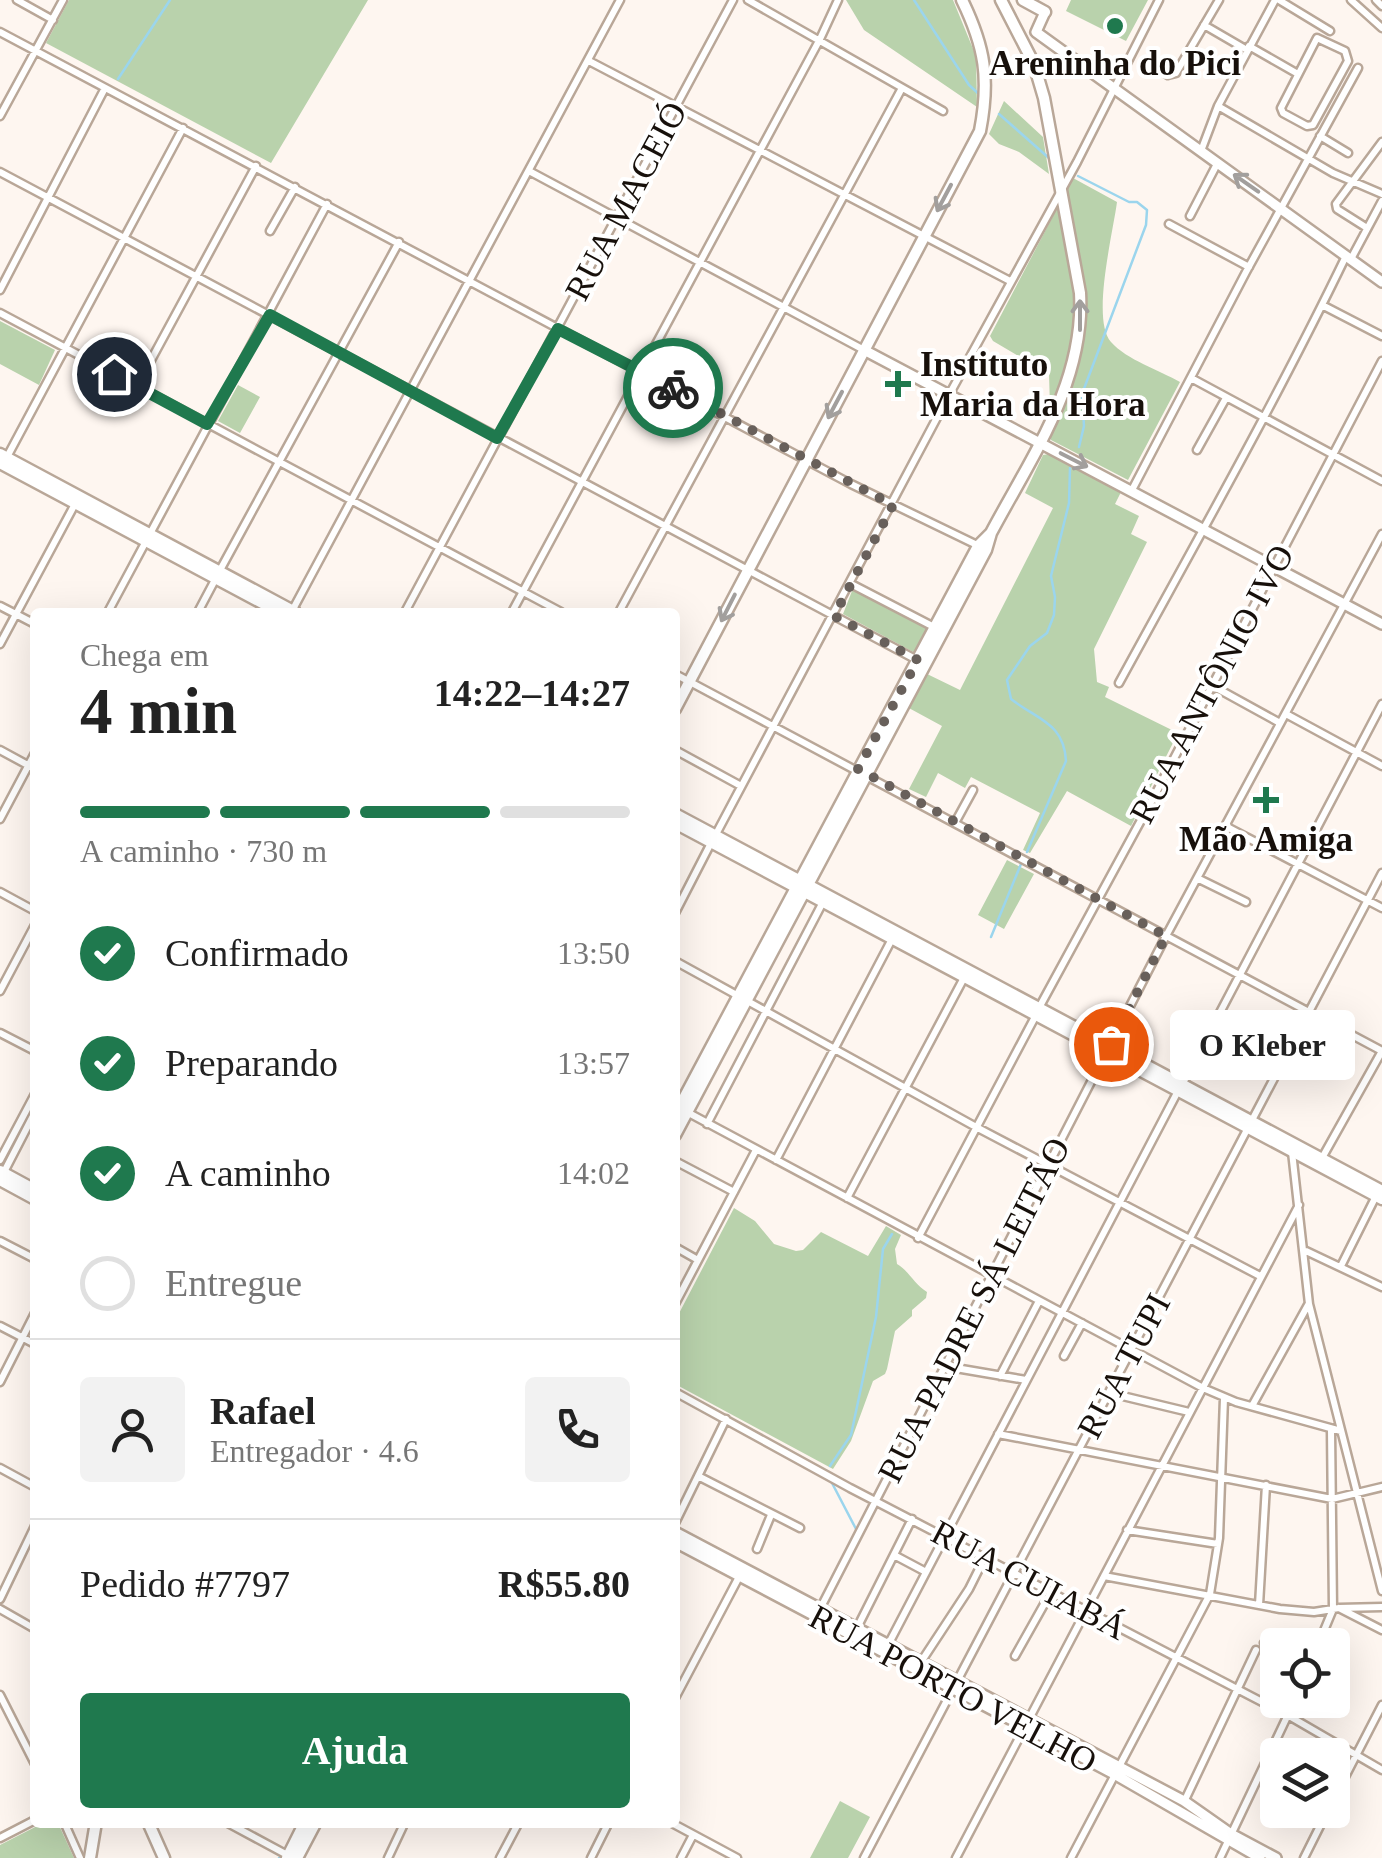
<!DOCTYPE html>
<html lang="pt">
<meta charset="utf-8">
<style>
:root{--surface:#fff;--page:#f2f2f2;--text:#222;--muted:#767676;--line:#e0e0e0;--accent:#1f794e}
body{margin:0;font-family:Georgia,serif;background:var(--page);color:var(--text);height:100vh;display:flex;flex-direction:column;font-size:38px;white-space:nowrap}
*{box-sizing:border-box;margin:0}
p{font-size:32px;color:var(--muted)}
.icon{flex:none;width:55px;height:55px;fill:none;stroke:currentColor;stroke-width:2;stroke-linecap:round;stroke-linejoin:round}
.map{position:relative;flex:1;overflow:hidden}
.details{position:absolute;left:30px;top:608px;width:650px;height:1220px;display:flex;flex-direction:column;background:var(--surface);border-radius:10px;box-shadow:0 10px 40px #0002}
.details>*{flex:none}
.buttons{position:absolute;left:1260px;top:1628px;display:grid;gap:20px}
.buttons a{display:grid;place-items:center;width:90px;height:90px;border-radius:10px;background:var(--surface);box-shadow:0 10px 40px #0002;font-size:50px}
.pin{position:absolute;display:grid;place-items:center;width:85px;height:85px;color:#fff;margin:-42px;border:5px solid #fff;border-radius:50%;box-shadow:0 2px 10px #0007}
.courier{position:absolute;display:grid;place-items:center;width:100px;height:100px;margin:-50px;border:8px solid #1f794e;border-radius:50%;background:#fff;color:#222;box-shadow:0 2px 12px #0007}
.bubble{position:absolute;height:70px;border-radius:10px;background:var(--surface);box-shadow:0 10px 40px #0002;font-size:32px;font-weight:700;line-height:70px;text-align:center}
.overview em{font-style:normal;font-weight:700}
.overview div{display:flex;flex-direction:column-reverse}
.overview{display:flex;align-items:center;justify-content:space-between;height:170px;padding:0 50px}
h1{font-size:65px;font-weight:700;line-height:75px}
.bar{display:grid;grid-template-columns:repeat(4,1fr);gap:15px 10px;align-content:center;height:120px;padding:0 50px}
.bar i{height:12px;border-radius:8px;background:var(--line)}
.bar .on{background:var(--accent)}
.bar p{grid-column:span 4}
.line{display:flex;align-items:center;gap:25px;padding:0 50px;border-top:2px solid var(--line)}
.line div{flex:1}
.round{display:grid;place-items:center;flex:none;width:105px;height:105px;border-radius:10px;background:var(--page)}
ol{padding:0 50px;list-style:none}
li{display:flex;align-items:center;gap:30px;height:110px}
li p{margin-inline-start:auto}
li .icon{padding:10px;border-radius:50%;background:var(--accent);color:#fff;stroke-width:4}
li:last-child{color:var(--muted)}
li i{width:55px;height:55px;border:5px solid var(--line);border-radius:50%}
.button{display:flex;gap:20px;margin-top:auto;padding:20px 50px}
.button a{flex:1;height:115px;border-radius:10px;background:var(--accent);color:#fff;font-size:40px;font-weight:700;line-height:115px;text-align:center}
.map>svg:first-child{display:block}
</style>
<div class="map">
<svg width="1382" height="1858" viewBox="0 0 1382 1858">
<rect width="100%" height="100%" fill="#fef6f0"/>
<path fill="#b9d2ac" d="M 69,0 L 368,0 L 271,163 L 46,43 Z
M 846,0 L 953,0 L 976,56 L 977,107 L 864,30 Z
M 1071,0 L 1148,0 L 1126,41 L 1066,11 Z
M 1004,101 L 1043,137 L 1049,174 L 1019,152 L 999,144 L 989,134 Z
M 1073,178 L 1117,202 C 1113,233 1091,320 1111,342 C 1127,360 1159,370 1180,382 L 1128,480 L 1051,440 L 1049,374 L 993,341 L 990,336 Z
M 0,321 L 55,350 L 39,385 L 0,364 Z
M 238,385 L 260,397 L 240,433 L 218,421 Z
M 1049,454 L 1121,492 L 1115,504 L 1139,516 L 1131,534 L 1147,542 L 1094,649 L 1097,682 L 1109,687 L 1105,697 L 1178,733 L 1131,826 L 1067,791 L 1030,853 L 1023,850 L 1040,813 L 971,777 L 965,788 L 938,773 L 926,797 L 909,789 L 942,726 L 907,707 L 925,673 L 960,690 L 1053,508 L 1025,493 L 1043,455 Z
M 857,590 L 929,628 L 919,652 L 915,653 L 843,614 L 852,591 Z
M 1007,860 L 1034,874 L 1004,929 L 978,915 Z
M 734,1208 L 755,1221 L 774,1244 L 796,1251 L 803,1250 L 821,1232 L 868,1256 L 886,1226 L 901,1235 L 895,1249 L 897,1264 C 910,1272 914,1284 927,1292 L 926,1298 L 912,1310 L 912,1316 L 895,1331 L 887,1369 L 885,1374 L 873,1381 L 851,1441 L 833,1469 L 675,1384 L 675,1321 Z
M 840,1801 L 870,1817 L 848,1858 L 810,1858 Z
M 43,1823 L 58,1823 L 74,1858 L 0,1858 L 0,1845 Z"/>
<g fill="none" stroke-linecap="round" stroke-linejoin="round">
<path stroke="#9bd5ed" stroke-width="2.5" d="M 914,0 L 969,85 L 980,95
M 118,79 L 170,0
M 999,114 L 1050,159
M 1078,176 L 1129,202 L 1137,202 L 1147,210 L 1146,225 L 1082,394 L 1084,426 L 1079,447
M 1027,852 L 1066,761 C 1064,723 1038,720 1011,699 L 1007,680 L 1030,646 L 1047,633 L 1054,615 L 1055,597 L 1051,576 L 1069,503 L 1070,468
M 991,937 L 1021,864
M 830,1466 L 851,1435 L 876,1317 L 883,1249 L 892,1234
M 832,1483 L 856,1529
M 279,1858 L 281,1858"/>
<defs>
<path id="minor" d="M 17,0 L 53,20
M 748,0 L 943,111
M 1279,0 L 1330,31
M 1351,0 L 1382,28
M 1376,0 L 1382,6
M 1204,25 L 1247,50
M 0,32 L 851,484 L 977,545
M 1317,38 L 1345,51 L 1348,61 L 1313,125 L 1307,126 L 1283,113 L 1281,108 Z
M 1249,46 L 1298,74
M 589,61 L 1010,281
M 1149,63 L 1168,75 L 1176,73 L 1219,0
M 1218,106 L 1333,173 L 1382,194
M 0,116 L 63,0
M 1320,136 L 1348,153
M 1201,151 L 1218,106 L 1275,0
M 529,171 L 864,350
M 0,172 L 917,660
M 1190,216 L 1217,164
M 1169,224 L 1249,267
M 1367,228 L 1337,209 L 1336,204 L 1382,142
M 270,231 L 295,187
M 1351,259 L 1382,201
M 0,290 L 105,88
M 1322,305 L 1382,336
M 0,313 L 561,612
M 1191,378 L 1382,481
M 137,386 L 256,166
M 1197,450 L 1226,398
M 7,457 L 183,128
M 1132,490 L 1246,272 L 1358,68
M 219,572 L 399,242
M 851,584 L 934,627
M 0,606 L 35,624
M 292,611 L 620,0
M 108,612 L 327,204
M 198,612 L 216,578
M 405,612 L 733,0
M 512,612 L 820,39 L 838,0
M 619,612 L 902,88
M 0,644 L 75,504
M 675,674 L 1382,1051 L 1322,1158
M 1119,683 C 1196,542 1276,401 1346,256
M 1211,685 L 1280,723
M 1286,714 L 1382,766
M 0,750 L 35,769
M 675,750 L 741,786
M 0,819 L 35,753
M 956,821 L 973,790
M 1227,827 L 1382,908
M 715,836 L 949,395 L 1077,162 L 1159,0
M 1199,879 L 1246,902
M 0,892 L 35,911
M 675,913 L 711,843
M 675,961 L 976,1127 L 1260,1276
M 0,991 L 35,925
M 1040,1006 L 1158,789 L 1382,361
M 0,1033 L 35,1051
M 1183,1083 L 1382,704
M 685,1111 L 1203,1388 L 1236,1402 L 1341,1431
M 707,1124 L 823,902
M 1292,1152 L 1309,1304 L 1382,1591
M 0,1160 L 35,1094
M 776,1160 L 892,939
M 675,1161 L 734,1192
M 3,1174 L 35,1112
M 847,1198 L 966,974
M 918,1238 L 1036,1015
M 0,1241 L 35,1259
M 675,1247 L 698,1260
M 1306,1251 L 1382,1287
M 1341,1266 L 1376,1196
M 675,1304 L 756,1150
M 0,1326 L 35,1344
M 1064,1356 L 1082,1323
M 944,1366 L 1026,1380
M 1000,1376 L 1039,1301
M 0,1382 L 35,1313
M 675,1392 L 850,1488 L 1289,1716 L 1382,1770
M 1110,1393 L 1189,1412
M 1252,1406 L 1308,1305
M 998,1434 L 1332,1499 L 1382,1487
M 0,1468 L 35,1487
M 698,1476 L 800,1528
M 675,1523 L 726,1419
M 1127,1530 L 1218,1544
M 757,1549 L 771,1515
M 894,1555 L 926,1572
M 1104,1576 L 1280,1609 L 1314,1612 L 1339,1608 L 1382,1607
M 0,1599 L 35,1526
M 1259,1605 L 1266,1485
M 1339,1608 L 1382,1630
M 0,1609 L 35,1629
M 820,1609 L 1166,936 L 1382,534
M 857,1628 L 912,1519
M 1264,1643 L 1278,1649
M 888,1645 L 1178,1091
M 1318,1645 L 1333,1609 L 1331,1430
M 1015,1656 L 1051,1592
M 921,1662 L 969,1589 L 985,1557
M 0,1695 L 35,1764
M 675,1698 L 740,1575
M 1184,1802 L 1256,1650
M 1332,1802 L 1382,1705
M 64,1822 L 80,1858
M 226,1822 L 291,1857
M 670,1822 L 737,1858
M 0,1838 L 35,1820
M 388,1858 L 405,1822
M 500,1858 L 519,1822
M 591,1858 L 609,1822
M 681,1858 L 693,1835
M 864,1858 L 1382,873
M 956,1858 L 1299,1205
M 1071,1858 L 1210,1594 L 1219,1538 L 1224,1398
M 1220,1858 L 1295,1700
M 1304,1858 L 1328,1810"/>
<path id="secondary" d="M 1045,12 L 1036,32 L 1382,282
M 864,350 L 1382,624
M 675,1532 L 1184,1801 L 1231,1834 L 1276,1858
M 675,1542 L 1116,1775 L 1260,1858"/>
<path id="primary" d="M 1023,0 L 1045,12
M 0,454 L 295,612
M 0,463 L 279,612
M 675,709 L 980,131 C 990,79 985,47 962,0
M 675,814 L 1382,1191
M 675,823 L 1382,1199
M 675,1115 L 978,546 L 991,533
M 675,1135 L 986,550 L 991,533 C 1032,456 1085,382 1080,293 L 1044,98 L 1034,64 L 1001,0
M 0,1171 L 35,1190
M 0,1180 L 35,1199
M 148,1822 L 164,1858
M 90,1858 L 96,1822
M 287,1858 L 305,1822
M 297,1858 L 316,1822"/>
</defs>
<use href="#minor" stroke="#b9a798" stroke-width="11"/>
<use href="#secondary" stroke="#b9a798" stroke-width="14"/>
<use href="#primary" stroke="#b9a798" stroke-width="15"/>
<use href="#minor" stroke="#fff" stroke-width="6"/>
<use href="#secondary" stroke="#fff" stroke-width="9"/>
<use href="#primary" stroke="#fff" stroke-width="10"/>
</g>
<defs><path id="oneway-shaft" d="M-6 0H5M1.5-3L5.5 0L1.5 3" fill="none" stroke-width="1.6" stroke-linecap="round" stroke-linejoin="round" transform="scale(2.5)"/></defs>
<g stroke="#a29f9d">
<use href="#oneway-shaft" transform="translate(1246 183) rotate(-145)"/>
<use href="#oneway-shaft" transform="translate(944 198) rotate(118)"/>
<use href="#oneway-shaft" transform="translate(1080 315) rotate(-90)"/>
<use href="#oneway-shaft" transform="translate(835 405) rotate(118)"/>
<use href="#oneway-shaft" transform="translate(1074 460) rotate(27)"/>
<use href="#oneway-shaft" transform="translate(728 608) rotate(117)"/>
</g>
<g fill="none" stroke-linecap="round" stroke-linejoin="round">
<path stroke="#68605b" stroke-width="10" stroke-dasharray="0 18" d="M 673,388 L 893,505 L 834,616 L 918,660 L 858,769 L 1166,936 L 1111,1044"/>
<path stroke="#1f794e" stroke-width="12" d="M 114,374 L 207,424 L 270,315 L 497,438 L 558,329 L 673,388"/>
</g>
<g fill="#1f794e" stroke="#fff" stroke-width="4">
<circle cx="1115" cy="26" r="10"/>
<path d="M893 369h10v10h10v10h-10v10h-10v-10h-10v-10h10z"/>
<path d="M1261 785h10v10h10v10h-10v10h-10v-10h-10v-10h10z"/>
</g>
<g text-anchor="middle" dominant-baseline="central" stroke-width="8" stroke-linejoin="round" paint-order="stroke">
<g font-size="35" font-weight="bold" fill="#17100b" stroke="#fff">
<text x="1115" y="63">Areninha do Pici</text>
<text x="920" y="364" text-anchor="start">Instituto<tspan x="920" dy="40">Maria da Hora</tspan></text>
<text x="1266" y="839">Mão Amiga</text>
</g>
<g font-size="35" fill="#17100b" stroke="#fff">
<text transform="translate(626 201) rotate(-62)">RUA MACEIÓ</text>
<text transform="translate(1212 684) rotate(-62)">RUA ANTÔNIO IVO</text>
<text transform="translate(974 1310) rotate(-63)">RUA PADRE SÁ LEITÃO</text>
<text transform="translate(1124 1366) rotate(-62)">RUA TUPI</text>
<text transform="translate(1029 1580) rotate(28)">RUA CUIABÁ</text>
<text transform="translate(953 1689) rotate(28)">RUA PORTO VELHO</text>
</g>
</g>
</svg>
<div class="buttons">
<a><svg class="icon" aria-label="locate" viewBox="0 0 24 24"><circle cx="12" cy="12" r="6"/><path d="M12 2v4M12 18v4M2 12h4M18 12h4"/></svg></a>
<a><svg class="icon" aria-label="layers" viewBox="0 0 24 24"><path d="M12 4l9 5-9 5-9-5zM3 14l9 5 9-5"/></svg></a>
</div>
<div class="pin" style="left:1111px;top:1044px;background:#ea580c"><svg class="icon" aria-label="bag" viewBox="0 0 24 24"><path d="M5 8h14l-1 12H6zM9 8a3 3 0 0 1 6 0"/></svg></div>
<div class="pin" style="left:114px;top:374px;background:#1f2937"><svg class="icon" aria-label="home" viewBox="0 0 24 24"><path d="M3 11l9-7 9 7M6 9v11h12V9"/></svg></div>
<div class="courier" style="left:673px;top:388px"><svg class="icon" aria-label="bike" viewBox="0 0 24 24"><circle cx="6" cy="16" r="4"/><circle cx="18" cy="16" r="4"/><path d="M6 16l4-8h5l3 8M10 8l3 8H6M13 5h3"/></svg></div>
<div class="bubble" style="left:1170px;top:1010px;width:185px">O Kleber</div>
<section class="details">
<div class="overview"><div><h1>4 min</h1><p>Chega em</p></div><em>14:22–14:27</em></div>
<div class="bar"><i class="on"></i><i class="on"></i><i class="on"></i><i></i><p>A caminho · 730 m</p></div>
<ol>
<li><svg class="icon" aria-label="check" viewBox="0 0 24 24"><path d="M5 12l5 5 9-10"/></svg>Confirmado<p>13:50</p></li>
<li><svg class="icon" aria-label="check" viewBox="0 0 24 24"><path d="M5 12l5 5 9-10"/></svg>Preparando<p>13:57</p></li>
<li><svg class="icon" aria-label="check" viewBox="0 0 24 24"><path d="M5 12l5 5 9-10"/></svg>A caminho<p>14:02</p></li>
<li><i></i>Entregue</li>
</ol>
<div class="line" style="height:180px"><a class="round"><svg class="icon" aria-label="person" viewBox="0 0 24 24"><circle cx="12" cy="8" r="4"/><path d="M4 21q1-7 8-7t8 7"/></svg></a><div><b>Rafael</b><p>Entregador · 4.6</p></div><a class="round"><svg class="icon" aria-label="phone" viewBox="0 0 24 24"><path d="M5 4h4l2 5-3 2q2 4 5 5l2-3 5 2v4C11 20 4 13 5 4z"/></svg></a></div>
<div class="line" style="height:130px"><div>Pedido #7797</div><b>R$55.80</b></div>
<div class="button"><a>Ajuda</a></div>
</section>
</div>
